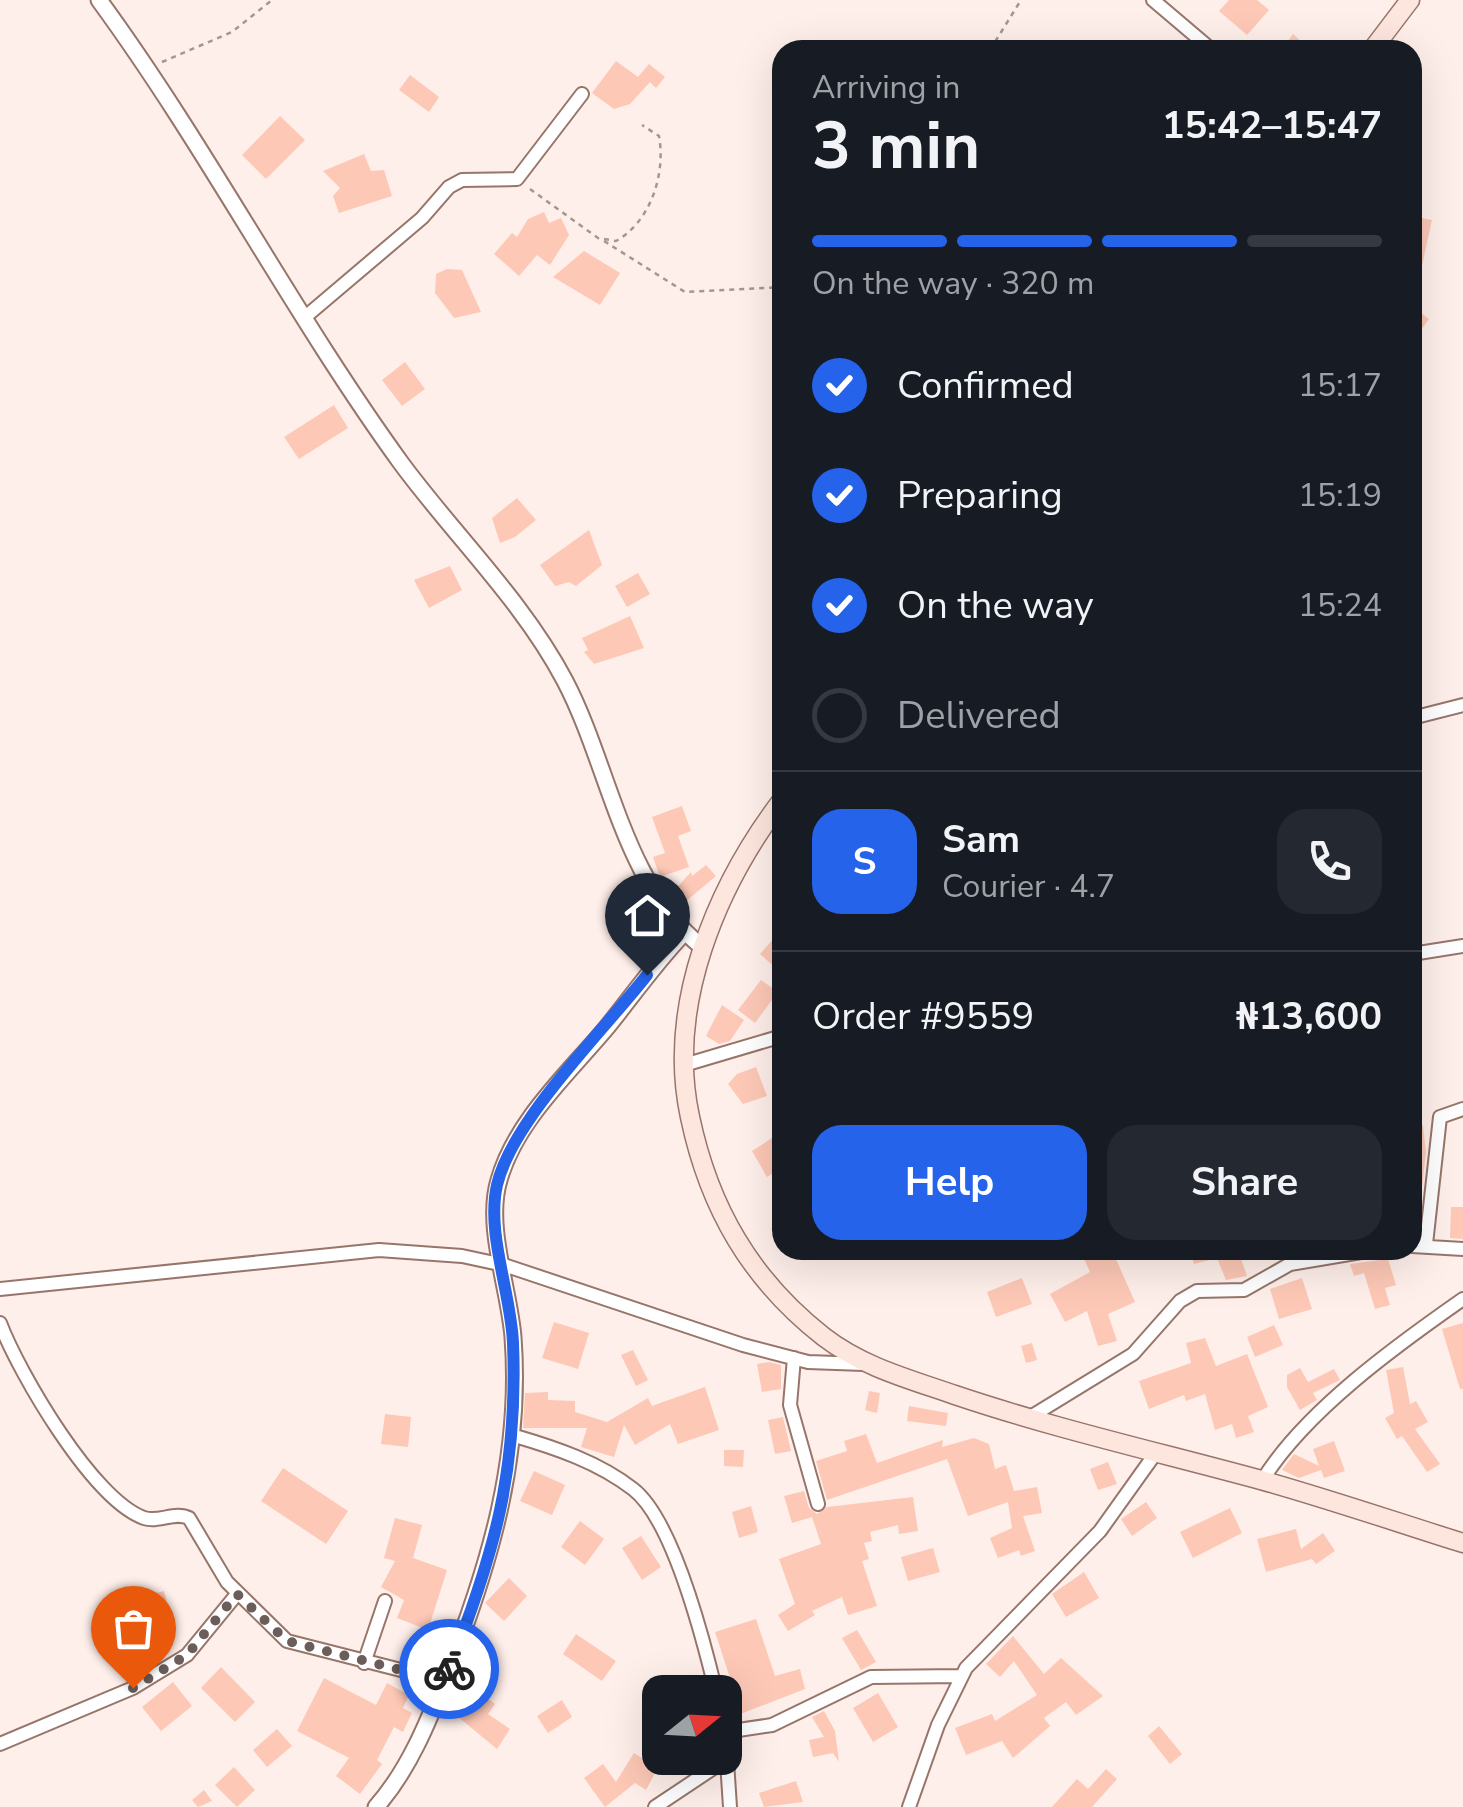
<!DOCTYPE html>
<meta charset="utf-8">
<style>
:root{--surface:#171b24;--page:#242831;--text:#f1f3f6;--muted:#9ea1a6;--line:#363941;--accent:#2563eb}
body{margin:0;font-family:"Nunito Sans",sans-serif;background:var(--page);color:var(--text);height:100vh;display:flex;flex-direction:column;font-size:38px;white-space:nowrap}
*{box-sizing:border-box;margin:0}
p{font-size:32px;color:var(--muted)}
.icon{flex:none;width:55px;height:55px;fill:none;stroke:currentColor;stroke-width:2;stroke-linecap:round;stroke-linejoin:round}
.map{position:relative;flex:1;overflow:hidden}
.panel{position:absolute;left:772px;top:40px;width:650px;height:1220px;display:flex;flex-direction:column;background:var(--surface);border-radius:30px;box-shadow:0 10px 40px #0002}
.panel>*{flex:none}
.needle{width:65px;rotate:72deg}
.controls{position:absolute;left:642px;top:1675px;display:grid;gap:20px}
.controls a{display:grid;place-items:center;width:100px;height:100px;border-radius:20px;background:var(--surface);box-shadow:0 10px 40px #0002;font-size:50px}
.pin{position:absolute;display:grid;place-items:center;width:85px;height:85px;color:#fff;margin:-102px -42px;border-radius:50% 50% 50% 0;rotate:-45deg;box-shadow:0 0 10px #0007}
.pin .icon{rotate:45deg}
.courier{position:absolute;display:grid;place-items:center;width:100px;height:100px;margin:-50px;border:8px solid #2563eb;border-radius:50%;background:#fff;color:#222;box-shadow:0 2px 12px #0007}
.summary em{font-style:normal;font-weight:700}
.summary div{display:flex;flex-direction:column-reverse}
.summary{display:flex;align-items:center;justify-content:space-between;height:170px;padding:0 40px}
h1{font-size:65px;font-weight:700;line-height:75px}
.bar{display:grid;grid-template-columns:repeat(4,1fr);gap:15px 10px;align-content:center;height:120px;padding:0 40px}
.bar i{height:12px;border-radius:8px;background:var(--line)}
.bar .current{background:var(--accent)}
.bar p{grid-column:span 4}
.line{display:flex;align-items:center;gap:25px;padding:0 40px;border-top:2px solid var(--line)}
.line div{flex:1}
.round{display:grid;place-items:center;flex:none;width:105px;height:105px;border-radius:30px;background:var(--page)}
ol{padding:0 40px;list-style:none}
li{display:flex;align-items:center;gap:30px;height:110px}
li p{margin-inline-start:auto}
li .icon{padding:10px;border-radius:50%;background:var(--accent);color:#fff;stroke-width:4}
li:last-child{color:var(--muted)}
li i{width:55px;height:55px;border:5px solid var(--line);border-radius:50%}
.action{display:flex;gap:20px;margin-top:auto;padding:20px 40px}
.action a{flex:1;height:115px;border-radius:30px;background:var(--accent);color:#fff;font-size:40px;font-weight:700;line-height:115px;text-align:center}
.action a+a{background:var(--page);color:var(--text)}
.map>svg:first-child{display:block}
</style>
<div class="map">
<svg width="1463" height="1807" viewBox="0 0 1463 1807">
<rect width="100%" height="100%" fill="#ffefea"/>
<path fill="#fdc8b6" d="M 1229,0 L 1257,0 L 1269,10 L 1247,35 L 1219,11 Z
M 1293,34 L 1311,50 L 1281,50 Z
M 616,61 L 638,77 L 649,64 L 665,77 L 656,88 L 650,82 L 630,104 L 614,109 L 592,93 Z
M 410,75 L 439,97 L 429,112 L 399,90 Z
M 280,116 L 305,140 L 266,179 L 242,155 Z
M 364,154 L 371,171 L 384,170 L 392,196 L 339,213 L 333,196 L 340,188 L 323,171 Z
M 544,212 L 549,223 L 561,218 L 569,235 L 550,265 L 537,255 L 519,276 L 494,254 L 512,233 L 517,237 L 528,219 Z
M 1412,216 L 1432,220 L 1418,284 L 1412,283 Z
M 584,251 L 620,273 L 600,305 L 553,277 Z
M 447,269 L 462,270 L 481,312 L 454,318 L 435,293 L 436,274 Z
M 1412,306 L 1429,319 L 1412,342 Z
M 405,362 L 425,389 L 402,406 L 382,380 Z
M 334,405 L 348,428 L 299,459 L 284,437 Z
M 517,498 L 536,520 L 515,537 L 500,543 L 492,518 Z
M 589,530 L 602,565 L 576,586 L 569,582 L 555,586 L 540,565 Z
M 450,566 L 462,590 L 429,608 L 414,580 Z
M 638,573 L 650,594 L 627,607 L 615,586 Z
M 630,616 L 644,648 L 594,664 L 584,652 L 588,650 L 582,638 Z
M 682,806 L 691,831 L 678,836 L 689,867 L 660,877 L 653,857 L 665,853 L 652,817 Z
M 706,865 L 716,876 L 679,907 L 670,895 L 691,872 L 692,876 Z
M 782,929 L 782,974 L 760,954 Z
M 761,980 L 778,992 L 755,1023 L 738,1010 Z
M 722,1005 L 744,1020 L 730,1041 L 719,1044 L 706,1036 Z
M 756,1067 L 767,1096 L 743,1104 L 728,1084 L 737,1074 Z
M 1412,1125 L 1423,1125 L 1426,1152 L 1421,1196 L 1412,1196 Z
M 772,1138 L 782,1144 L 782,1168 L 767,1177 L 752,1151 Z
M 1451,1207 L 1463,1207 L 1463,1239 L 1450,1238 Z
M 1080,1250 L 1112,1250 L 1135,1302 L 1108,1314 L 1117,1341 L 1098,1346 L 1087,1311 L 1065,1322 L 1050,1294 L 1090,1272 Z
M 1190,1250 L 1238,1250 L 1247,1276 L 1226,1280 L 1217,1258 L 1194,1264 Z
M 1388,1259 L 1396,1285 L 1385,1288 L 1390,1305 L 1375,1309 L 1364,1273 L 1354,1276 L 1350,1264 Z
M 1022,1278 L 1032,1304 L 996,1317 L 987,1292 Z
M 1302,1278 L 1312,1309 L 1279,1319 L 1270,1289 Z
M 554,1322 L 589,1333 L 578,1369 L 542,1358 Z
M 1463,1323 L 1463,1389 L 1460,1389 L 1442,1329 Z
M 1274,1325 L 1283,1345 L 1255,1357 L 1247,1337 Z
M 1205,1338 L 1216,1366 L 1247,1354 L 1268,1407 L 1248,1416 L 1254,1432 L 1236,1438 L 1232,1424 L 1215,1430 L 1205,1394 L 1186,1401 L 1184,1395 L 1149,1409 L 1139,1381 L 1191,1363 L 1186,1343 Z
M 1032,1343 L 1037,1360 L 1026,1363 L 1021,1346 Z
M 633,1350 L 648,1380 L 636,1386 L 621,1355 Z
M 769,1362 L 781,1365 L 781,1389 L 762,1392 L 757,1364 Z
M 1403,1367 L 1410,1404 L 1416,1401 L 1428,1422 L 1415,1429 L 1440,1464 L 1427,1472 L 1402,1436 L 1397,1439 L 1385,1418 L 1394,1413 L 1386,1370 Z
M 1300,1368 L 1308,1382 L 1334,1369 L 1340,1380 L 1313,1393 L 1317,1400 L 1300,1410 L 1287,1387 L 1287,1375 Z
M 705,1387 L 719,1430 L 678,1444 L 670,1424 L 635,1445 L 624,1425 L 614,1457 L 581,1447 L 587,1428 L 523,1428 L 525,1393 L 548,1392 L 548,1400 L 575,1401 L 575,1412 L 607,1422 L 648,1398 L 652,1406 Z
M 869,1391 L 880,1393 L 877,1413 L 865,1410 Z
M 909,1406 L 948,1413 L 946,1426 L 907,1421 Z
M 385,1414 L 411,1417 L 408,1447 L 381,1444 Z
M 783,1417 L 791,1451 L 775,1454 L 768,1420 Z
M 866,1434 L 877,1463 L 943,1440 L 942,1447 L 974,1438 L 989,1444 L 995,1469 L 1006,1465 L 1014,1491 L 1037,1487 L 1042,1513 L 1023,1516 L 1035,1551 L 1021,1556 L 1019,1550 L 998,1558 L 990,1538 L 1012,1528 L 1008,1502 L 968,1516 L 947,1459 L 827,1500 L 816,1461 L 847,1451 L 844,1441 Z
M 1334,1441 L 1345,1471 L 1324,1478 L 1321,1470 L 1299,1478 L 1282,1470 L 1294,1454 L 1319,1466 L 1313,1449 Z
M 724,1450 L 744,1450 L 743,1467 L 724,1466 Z
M 1108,1462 L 1117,1484 L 1098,1490 L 1090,1469 Z
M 283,1468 L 348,1511 L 326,1544 L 261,1501 Z
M 534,1471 L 565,1485 L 552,1515 L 520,1501 Z
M 804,1491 L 809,1508 L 817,1514 L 827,1507 L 913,1497 L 918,1531 L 899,1534 L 898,1525 L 870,1532 L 872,1541 L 864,1543 L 869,1559 L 862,1561 L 877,1606 L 848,1615 L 842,1597 L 812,1611 L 815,1615 L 788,1631 L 778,1615 L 795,1604 L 779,1559 L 821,1544 L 812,1517 L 792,1523 L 784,1496 Z
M 1146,1502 L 1157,1518 L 1132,1536 L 1121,1519 Z
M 751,1506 L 758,1532 L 739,1538 L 732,1512 Z
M 1230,1508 L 1242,1533 L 1193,1558 L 1180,1532 Z
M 395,1518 L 422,1525 L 413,1558 L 447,1570 L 428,1630 L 397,1618 L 404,1600 L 381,1587 L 395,1561 L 384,1558 Z
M 580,1521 L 604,1539 L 585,1565 L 561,1547 Z
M 1296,1529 L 1301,1549 L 1323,1533 L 1335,1551 L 1316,1564 L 1312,1559 L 1266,1572 L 1257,1539 Z
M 641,1536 L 661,1567 L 642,1580 L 622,1548 Z
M 933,1548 L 940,1572 L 908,1581 L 901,1557 Z
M 1084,1572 L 1099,1598 L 1066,1617 L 1052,1594 Z
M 509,1578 L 527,1596 L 504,1621 L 485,1603 Z
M 164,1591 L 174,1631 L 135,1641 L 124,1601 Z
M 756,1619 L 775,1676 L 800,1669 L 805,1689 L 730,1718 L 724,1683 L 731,1681 L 715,1632 Z
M 857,1630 L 876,1662 L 861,1670 L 842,1638 Z
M 576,1634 L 616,1661 L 602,1681 L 563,1654 Z
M 1013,1636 L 1044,1674 L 1061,1658 L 1103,1696 L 1076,1715 L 1066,1702 L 1044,1718 L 1050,1726 L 1013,1758 L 1002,1741 L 966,1755 L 955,1728 L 992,1714 L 995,1721 L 1037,1695 L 1014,1661 L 1000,1677 L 986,1664 Z
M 473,1664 L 489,1676 L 478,1691 L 495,1704 L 488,1714 L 510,1729 L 497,1749 L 446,1707 Z
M 221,1667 L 255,1702 L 235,1722 L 201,1688 Z
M 324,1678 L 376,1705 L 387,1683 L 409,1695 L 403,1708 L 412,1713 L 403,1732 L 394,1727 L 377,1760 L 382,1764 L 360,1794 L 336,1776 L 349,1758 L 297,1731 Z
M 173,1682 L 192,1706 L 161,1731 L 142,1707 Z
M 878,1693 L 898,1727 L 873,1742 L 853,1708 Z
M 562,1700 L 572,1717 L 548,1733 L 537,1716 Z
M 824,1711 L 835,1731 L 839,1762 L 833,1753 L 813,1757 L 809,1740 L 824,1737 L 812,1717 Z
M 1159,1726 L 1182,1754 L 1170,1764 L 1148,1736 Z
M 277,1729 L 292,1746 L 267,1767 L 253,1750 Z
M 634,1753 L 658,1768 L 646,1790 L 635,1783 L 605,1807 L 584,1778 L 603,1764 L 616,1782 Z
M 234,1767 L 255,1790 L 237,1807 L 215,1785 Z
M 1106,1769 L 1117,1779 L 1092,1807 L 1052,1807 L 1077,1779 L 1088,1789 Z
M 796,1781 L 803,1802 L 764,1807 L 759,1793 Z
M 204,1790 L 212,1801 L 198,1807 L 192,1800 Z"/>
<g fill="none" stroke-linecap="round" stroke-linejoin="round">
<defs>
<path id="minor" d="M 1153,0 L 1212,50
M 304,318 L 422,218 L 449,187 L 462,180 L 517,179 L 582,94
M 1412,718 L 1463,705
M 1412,954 L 1463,946
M 684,1065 L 782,1036
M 1426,1244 L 1440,1117 L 1463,1109
M 1412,1246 L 1463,1249
M 0,1289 L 379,1250 L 462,1256 L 504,1265 L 743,1345 L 808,1362 L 864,1364
M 0,1323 C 19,1373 93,1500 144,1518 C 159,1523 175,1511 189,1518 L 227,1582 L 287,1641 L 444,1681
M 794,1358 L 790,1405 L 818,1504
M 1027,1419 L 1133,1354 L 1180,1301 L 1197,1291 L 1244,1290 L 1290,1264 L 1373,1250
M 515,1436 C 556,1448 598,1462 633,1489 C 673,1520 704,1642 716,1692
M 1262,1481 C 1304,1412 1397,1345 1463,1299
M 364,1663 L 385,1601
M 725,1731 L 730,1807
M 725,1732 L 772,1725 L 871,1677 L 961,1676
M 0,1744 L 133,1688 L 187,1655 L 237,1594
M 655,1807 L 727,1759
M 909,1807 L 938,1725 L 966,1668 L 1100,1531 L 1155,1454"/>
<path id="tertiary" d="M 99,0 C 208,149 293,314 401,463 C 454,535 523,601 565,681 C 610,767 623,884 702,947
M 376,1807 C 409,1770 429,1720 447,1674 C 490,1564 522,1457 513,1337 C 509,1288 485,1226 499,1180 C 516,1120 569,1073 608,1026 C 633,995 656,962 684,933"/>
<path id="secondary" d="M 1372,50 L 1410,0
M 782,800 C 716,887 666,1006 690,1117 C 709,1208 751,1280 824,1337 C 863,1367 909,1379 955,1395 C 1056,1429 1158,1452 1261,1480 C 1329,1499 1396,1522 1463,1543"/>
</defs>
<use href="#minor" stroke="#97756a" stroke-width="16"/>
<use href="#tertiary" stroke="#97756a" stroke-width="19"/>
<use href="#secondary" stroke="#97756a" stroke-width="21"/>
<path stroke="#a59691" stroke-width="2.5" stroke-dasharray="5 5" stroke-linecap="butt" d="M 990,50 L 1021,0
M 162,62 L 232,32 L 272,0
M 530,189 L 598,238 L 616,241 C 650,222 666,175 659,136 L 642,125
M 604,241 L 685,292 L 782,287"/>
<use href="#minor" stroke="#fff" stroke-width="12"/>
<use href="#tertiary" stroke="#fff" stroke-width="15"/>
<use href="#secondary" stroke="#fce6de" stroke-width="18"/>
</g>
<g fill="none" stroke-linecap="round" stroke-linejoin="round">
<path stroke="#6b5d59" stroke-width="10" stroke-dasharray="0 18" d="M 133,1688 L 187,1655 L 237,1594 L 287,1641 L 444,1681 L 449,1669"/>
<path stroke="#2563eb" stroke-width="12" d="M 449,1669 C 495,1553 518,1469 513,1343 C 511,1293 486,1233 497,1185 C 512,1120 605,1029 647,975"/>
</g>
</svg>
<div class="controls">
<a><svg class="needle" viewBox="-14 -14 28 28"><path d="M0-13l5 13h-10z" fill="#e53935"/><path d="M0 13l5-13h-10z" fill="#9ea1a6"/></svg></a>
</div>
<div class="pin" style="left:133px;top:1688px;background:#ea580c"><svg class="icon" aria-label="bag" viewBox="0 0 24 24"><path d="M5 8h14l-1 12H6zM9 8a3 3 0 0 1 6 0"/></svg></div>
<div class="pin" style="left:647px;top:975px;background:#1f2937"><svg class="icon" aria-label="home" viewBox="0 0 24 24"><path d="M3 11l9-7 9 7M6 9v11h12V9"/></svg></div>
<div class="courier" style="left:449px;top:1669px"><svg class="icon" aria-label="bike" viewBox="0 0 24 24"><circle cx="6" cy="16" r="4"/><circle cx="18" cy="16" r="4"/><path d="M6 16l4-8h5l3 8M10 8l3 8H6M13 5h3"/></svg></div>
<section class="panel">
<div class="summary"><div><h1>3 min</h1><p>Arriving in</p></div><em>15:42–15:47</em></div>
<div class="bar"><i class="current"></i><i class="current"></i><i class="current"></i><i></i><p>On the way · 320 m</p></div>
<ol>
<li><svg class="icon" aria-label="check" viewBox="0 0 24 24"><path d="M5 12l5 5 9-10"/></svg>Confirmed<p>15:17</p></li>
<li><svg class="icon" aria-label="check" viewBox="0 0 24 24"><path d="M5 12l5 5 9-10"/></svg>Preparing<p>15:19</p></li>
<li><svg class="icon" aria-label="check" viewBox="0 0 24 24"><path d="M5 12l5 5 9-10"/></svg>On the way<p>15:24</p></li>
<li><i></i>Delivered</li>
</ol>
<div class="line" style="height:180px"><b class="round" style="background:var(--accent);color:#fff">S</b><div><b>Sam</b><p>Courier · 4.7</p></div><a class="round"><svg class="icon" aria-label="phone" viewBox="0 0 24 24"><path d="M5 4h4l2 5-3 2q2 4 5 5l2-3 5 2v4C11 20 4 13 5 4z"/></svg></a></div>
<div class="line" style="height:130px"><div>Order #9559</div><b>₦13,600</b></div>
<div class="action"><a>Help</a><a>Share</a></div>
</section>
</div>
